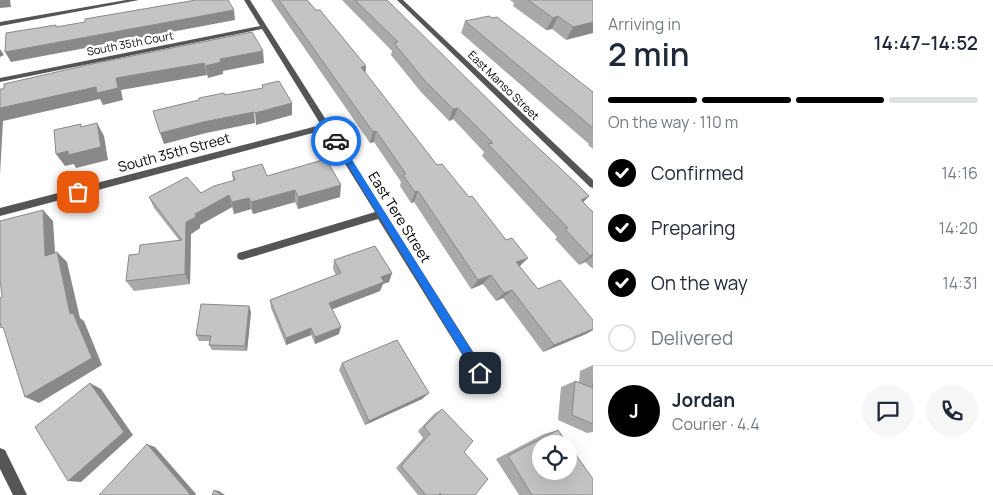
<!DOCTYPE html>
<meta charset="utf-8">
<style>
:root{--surface:#fff;--page:#f6f6f7;--text:#1f2937;--muted:#747a83;--line:#e0e1e3;--accent:#000}
body{margin:0;font-family:Manrope,sans-serif;background:var(--page);color:var(--text);height:100vh;display:flex;flex-direction:column;font-size:19px;white-space:nowrap}
*{box-sizing:border-box;margin:0}
p{font-size:16px;color:var(--muted)}
.icon{flex:none;width:28px;height:28px;fill:none;stroke:currentColor;stroke-width:2;stroke-linecap:round;stroke-linejoin:round}
.map{position:relative;flex:1;overflow:hidden}
.details{display:flex;flex-direction:column;background:var(--surface);width:400px}
.details>*{flex:none}
.buttons{position:absolute;left:532px;top:435px;display:grid;gap:10px}
.buttons a{display:grid;place-items:center;width:45px;height:45px;border-radius:50%;background:var(--surface);box-shadow:0 5px 20px #0002;font-size:25px}
.pin{position:absolute;display:grid;place-items:center;width:42px;height:42px;color:#fff;margin:-21px;border-radius:10px;box-shadow:0 2px 8px #0006}
.courier{position:absolute;display:grid;place-items:center;width:50px;height:50px;margin:-25px;border:4px solid #1a73e8;border-radius:50%;background:#fff;color:#222;box-shadow:0 1px 6px #0007}
.summary em{font-style:normal;font-weight:600}
.summary div{display:flex;flex-direction:column-reverse}
.summary{display:flex;align-items:center;justify-content:space-between;height:85px;padding:0 15px}
h1{font-size:32px;font-weight:600;line-height:38px}
.bar{display:grid;grid-template-columns:repeat(4,1fr);gap:8px 5px;align-content:center;height:60px;padding:0 15px}
.bar i{height:6px;border-radius:4px;background:var(--line)}
.bar .active{background:var(--accent)}
.bar p{grid-column:span 4}
.line{display:flex;align-items:center;gap:12px;padding:0 15px;border-top:1px solid var(--line)}
.line div{flex:1}
.round{display:grid;place-items:center;flex:none;width:52px;height:52px;border-radius:26px;background:var(--page)}
ol{padding:0 15px;list-style:none}
li{display:flex;align-items:center;gap:15px;height:55px}
li p{margin-inline-start:auto}
li .icon{padding:5px;border-radius:50%;background:var(--accent);color:#fff;stroke-width:4}
li:last-child{color:var(--muted)}
li i{width:28px;height:28px;border:2px solid var(--line);border-radius:50%}
main{display:flex;flex:1;min-height:0}
.map>svg:first-child{display:block}
</style>
<main>
<div class="map">
<svg width="593" height="495" viewBox="0 0 593 495">
<rect width="100%" height="100%" fill="#fff"/>
<g fill="none" stroke-linecap="round" stroke-linejoin="round">
<path fill="#555" fill-rule="evenodd" d="M 244,0 L 250,0 L 484,369 L 486,373 L 484,377 L 480,379 L 476,377 L 378,219 L 242,260 L 238,259 L 237,256 L 238,253 L 242,252 L 375,212 L 324,130 L 0,216 L 0,208 L 321,125 L 262,29 L 0,82 L 0,78 L 260,26 Z
M 397,0 L 403,0 L 593,180 L 593,188 L 590,187 Z
M 0,448 L 5,450 L 27,495 L 13,495 L 0,469 Z"/>
<path fill="#555" fill-rule="evenodd" d="M 126,0 L 139,0 L 0,26 L 0,22 Z"/>
</g>
<path fill="#a9a9a9" d="M 271,0 L 307,0 L 366,66 L 365,73 L 437,165 L 538,289 L 593,320 L 593,330 L 586,334 L 543,352 L 503,298 L 496,301 L 483,284 L 471,289 L 414,202 L 411,203 L 400,186 L 401,182 L 374,142 L 370,143 Z
M 342,0 L 387,0 L 593,212 L 593,269 L 585,262 L 579,265 L 555,239 L 557,237 L 482,156 L 484,152 L 453,119 L 449,121 L 421,92 L 391,55 L 392,51 Z
M 510,0 L 593,0 L 566,40 L 552,29 L 546,30 L 513,6 L 514,3 Z
M 465,21 L 593,92 L 593,149 L 588,145 L 589,144 L 461,33 Z
M 232,172 L 267,176 L 340,197 L 298,209 L 295,202 L 253,214 L 251,209 L 234,214 L 232,207 L 200,225 L 200,228 L 191,234 L 190,284 L 134,291 L 126,281 L 139,254 L 179,240 L 154,208 L 149,197 L 201,193 L 233,181 Z
M 334,260 L 392,273 L 389,282 L 383,284 L 380,291 L 332,309 L 339,334 L 315,344 L 311,335 L 286,345 L 271,308 L 270,300 L 336,275 L 333,269 Z
M 251,312 L 247,351 L 212,350 L 209,345 L 210,341 L 199,341 L 196,335 Z
M 342,363 L 429,393 L 422,399 L 365,425 L 339,370 Z
M 593,365 L 593,432 L 587,433 L 558,420 L 561,387 L 575,381 L 579,382 L 580,371 Z
M 442,409 L 464,452 L 475,495 L 418,495 L 396,468 L 423,438 L 418,431 L 434,414 Z
M 558,430 L 593,495 L 519,495 L 496,459 L 544,434 Z"/>
<path fill="#898989" d="M 0,0 L 10,0 L 11,7 L 0,8 Z
M 234,10 L 235,20 L 11,62 L 5,52 Z
M 558,16 L 552,29 L 546,30 L 553,18 Z
M 593,22 L 593,33 L 566,40 L 573,27 Z
M 0,49 L 4,55 L 0,57 Z
M 263,51 L 264,63 L 223,71 L 223,74 L 208,78 L 205,66 L 220,59 Z
M 204,63 L 207,75 L 121,90 L 123,100 L 103,105 L 100,99 L 3,121 L 0,175 L 0,108 L 116,78 Z
M 366,66 L 365,77 L 361,67 Z
M 292,103 L 292,115 L 256,125 L 255,113 Z
M 458,108 L 453,119 L 449,121 L 453,109 Z
M 254,112 L 255,123 L 206,133 L 164,144 L 160,133 L 203,122 Z
M 97,123 L 104,136 L 108,160 L 76,168 L 74,164 L 65,166 L 56,154 Z
M 376,131 L 374,142 L 370,143 L 373,132 Z
M 341,185 L 340,197 L 298,209 L 298,197 Z
M 295,190 L 295,202 L 253,214 L 251,202 Z
M 418,191 L 414,202 L 411,203 L 415,192 Z
M 229,195 L 232,207 L 200,225 L 200,228 L 191,234 L 190,284 L 185,274 L 186,222 L 195,214 Z
M 589,196 L 579,207 L 581,200 Z
M 249,198 L 251,209 L 234,214 L 232,202 Z
M 43,210 L 53,221 L 56,266 L 45,256 Z
M 57,252 L 67,262 L 80,318 L 84,321 L 102,365 L 39,403 L 25,397 L 70,314 Z
M 593,254 L 593,256 L 585,262 L 579,265 L 590,256 Z
M 528,258 L 519,267 L 516,262 Z
M 392,273 L 389,282 L 383,284 L 380,291 L 328,311 L 329,303 L 381,277 Z
M 491,275 L 483,284 L 471,289 L 478,280 Z
M 512,290 L 503,298 L 496,301 L 504,293 Z
M 249,306 L 251,312 L 247,351 L 245,346 Z
M 341,327 L 339,334 L 315,344 L 315,337 Z
M 311,328 L 311,335 L 286,345 L 286,338 Z
M 593,329 L 593,330 L 586,334 L 543,352 L 554,345 Z
M 90,383 L 101,389 L 133,435 L 81,482 L 68,481 Z
M 429,393 L 422,399 L 365,425 L 369,421 Z
M 147,444 L 155,447 L 196,494 L 195,495 L 189,495 Z
M 214,490 L 219,491 L 225,495 L 221,495 Z"/>
<path fill="#c4c4c4" stroke="#898989" d="M 196,0 L 228,0 L 234,10 L 5,52 L 6,33 L 56,25 L 56,27 L 85,22 L 85,19 Z
M 279,0 L 307,0 L 316,10 L 320,10 L 366,66 L 361,67 L 437,165 L 442,164 L 469,197 L 472,196 L 506,240 L 512,238 L 528,258 L 516,262 L 538,289 L 560,280 L 593,320 L 593,329 L 554,345 L 512,290 L 504,293 L 491,275 L 478,280 L 418,191 L 415,192 L 403,175 L 406,174 L 376,131 L 373,132 Z
M 355,0 L 387,0 L 517,128 L 575,182 L 589,196 L 581,200 L 593,212 L 593,254 L 590,256 L 565,229 L 568,228 L 488,144 L 493,143 L 458,108 L 453,109 L 425,81 L 394,43 L 398,42 Z
M 528,0 L 593,0 L 593,22 L 573,27 L 558,16 L 553,18 Z
M 489,16 L 492,18 L 497,17 L 593,92 L 593,128 L 465,21 Z
M 252,32 L 263,51 L 220,59 L 221,62 L 205,66 L 204,63 L 116,78 L 118,88 L 97,93 L 96,87 L 0,108 L 0,89 L 4,89 L 4,84 L 92,64 Z
M 279,81 L 292,103 L 255,113 L 254,112 L 203,122 L 160,133 L 153,111 L 199,100 L 199,98 L 224,93 L 225,95 L 263,88 L 262,85 Z
M 97,123 L 101,147 L 68,155 L 68,151 L 56,154 L 54,130 L 81,124 L 81,127 Z
M 326,159 L 341,185 L 298,197 L 295,190 L 251,202 L 249,198 L 232,202 L 229,195 L 195,214 L 196,217 L 186,222 L 185,274 L 126,281 L 129,255 L 139,254 L 140,245 L 182,240 L 149,197 L 187,177 L 201,193 L 214,186 L 235,180 L 232,172 L 262,164 L 267,176 Z
M 43,210 L 45,256 L 57,252 L 70,314 L 73,313 L 92,358 L 25,397 L 3,327 L 1,328 L 0,321 L 0,298 L 2,297 L 0,279 L 0,221 Z
M 375,246 L 392,273 L 381,277 L 384,282 L 329,303 L 341,327 L 315,337 L 311,328 L 286,338 L 270,300 L 341,273 L 334,260 Z
M 201,304 L 249,306 L 245,346 L 209,345 L 211,336 L 196,335 Z
M 397,340 L 429,393 L 369,421 L 342,363 Z
M 575,381 L 593,388 L 593,383 L 593,424 L 572,415 Z
M 90,383 L 124,432 L 68,481 L 35,427 Z
M 442,409 L 473,441 L 464,452 L 488,479 L 475,495 L 442,495 L 440,493 L 439,495 L 426,495 L 401,466 L 430,434 L 424,427 Z
M 558,430 L 568,444 L 541,444 L 541,471 L 569,471 L 569,445 L 593,479 L 593,495 L 532,495 L 508,456 Z
M 147,444 L 190,494 L 189,495 L 99,495 Z
M 214,490 L 221,495 L 212,495 Z"/>
<path fill="#1a73e8" d="M 336,138 L 339,139 L 483,369 L 483,376 L 476,376 L 333,141 Z"/>
<g fill="none" stroke-linecap="round" stroke-linejoin="round">
<path stroke="#595959" stroke-width="5" stroke-dasharray="0 9" d="M 78,192 L 327,126 L 336,141"/>
</g>
<g text-anchor="middle" dominant-baseline="central" stroke-width="5" stroke-linejoin="round" paint-order="stroke">
<g font-size="11" fill="#000" stroke="#fff">
<text transform="translate(130 43) rotate(-11)">South 35th Court</text>
<text transform="translate(504 85) rotate(44)">East Manso Street</text>
</g>
<g font-size="14" fill="#000" stroke="#fff">
<text transform="translate(174 152) rotate(-15)">South 35th Street</text>
<text transform="translate(400 217) rotate(58)">East Tere Street</text>
</g>
</g>
</svg>
<div class="buttons">
<a><svg class="icon" aria-label="locate" viewBox="0 0 24 24"><circle cx="12" cy="12" r="6"/><path d="M12 2v4M12 18v4M2 12h4M18 12h4"/></svg></a>
</div>
<div class="pin" style="left:78px;top:192px;background:#ea580c"><svg class="icon" aria-label="bag" viewBox="0 0 24 24"><path d="M5 8h14l-1 12H6zM9 8a3 3 0 0 1 6 0"/></svg></div>
<div class="pin" style="left:480px;top:373px;background:#1f2937"><svg class="icon" aria-label="home" viewBox="0 0 24 24"><path d="M3 11l9-7 9 7M6 9v11h12V9"/></svg></div>
<div class="courier" style="left:336px;top:141px"><svg class="icon" aria-label="car" viewBox="0 0 24 24"><path d="M5 17H2v-5l4-1 3-4h7l3 4 3 1v5h-3M9 17h6M6 11h13"/><circle cx="7" cy="17" r="2"/><circle cx="17" cy="17" r="2"/></svg></div>
</div>
<section class="details">
<div class="summary"><div><h1>2 min</h1><p>Arriving in</p></div><em>14:47–14:52</em></div>
<div class="bar"><i class="active"></i><i class="active"></i><i class="active"></i><i></i><p>On the way · 110 m</p></div>
<ol>
<li><svg class="icon" aria-label="check" viewBox="0 0 24 24"><path d="M5 12l5 5 9-10"/></svg>Confirmed<p>14:16</p></li>
<li><svg class="icon" aria-label="check" viewBox="0 0 24 24"><path d="M5 12l5 5 9-10"/></svg>Preparing<p>14:20</p></li>
<li><svg class="icon" aria-label="check" viewBox="0 0 24 24"><path d="M5 12l5 5 9-10"/></svg>On the way<p>14:31</p></li>
<li><i></i>Delivered</li>
</ol>
<div class="line" style="height:90px"><b class="round" style="background:var(--accent);color:#fff">J</b><div><b>Jordan</b><p>Courier · 4.4</p></div><a class="round"><svg class="icon" aria-label="chat" viewBox="0 0 24 24"><path d="M4 5h16v11H9l-5 4z"/></svg></a><a class="round"><svg class="icon" aria-label="phone" viewBox="0 0 24 24"><path d="M5 4h4l2 5-3 2q2 4 5 5l2-3 5 2v4C11 20 4 13 5 4z"/></svg></a></div>
</section>
</main>
